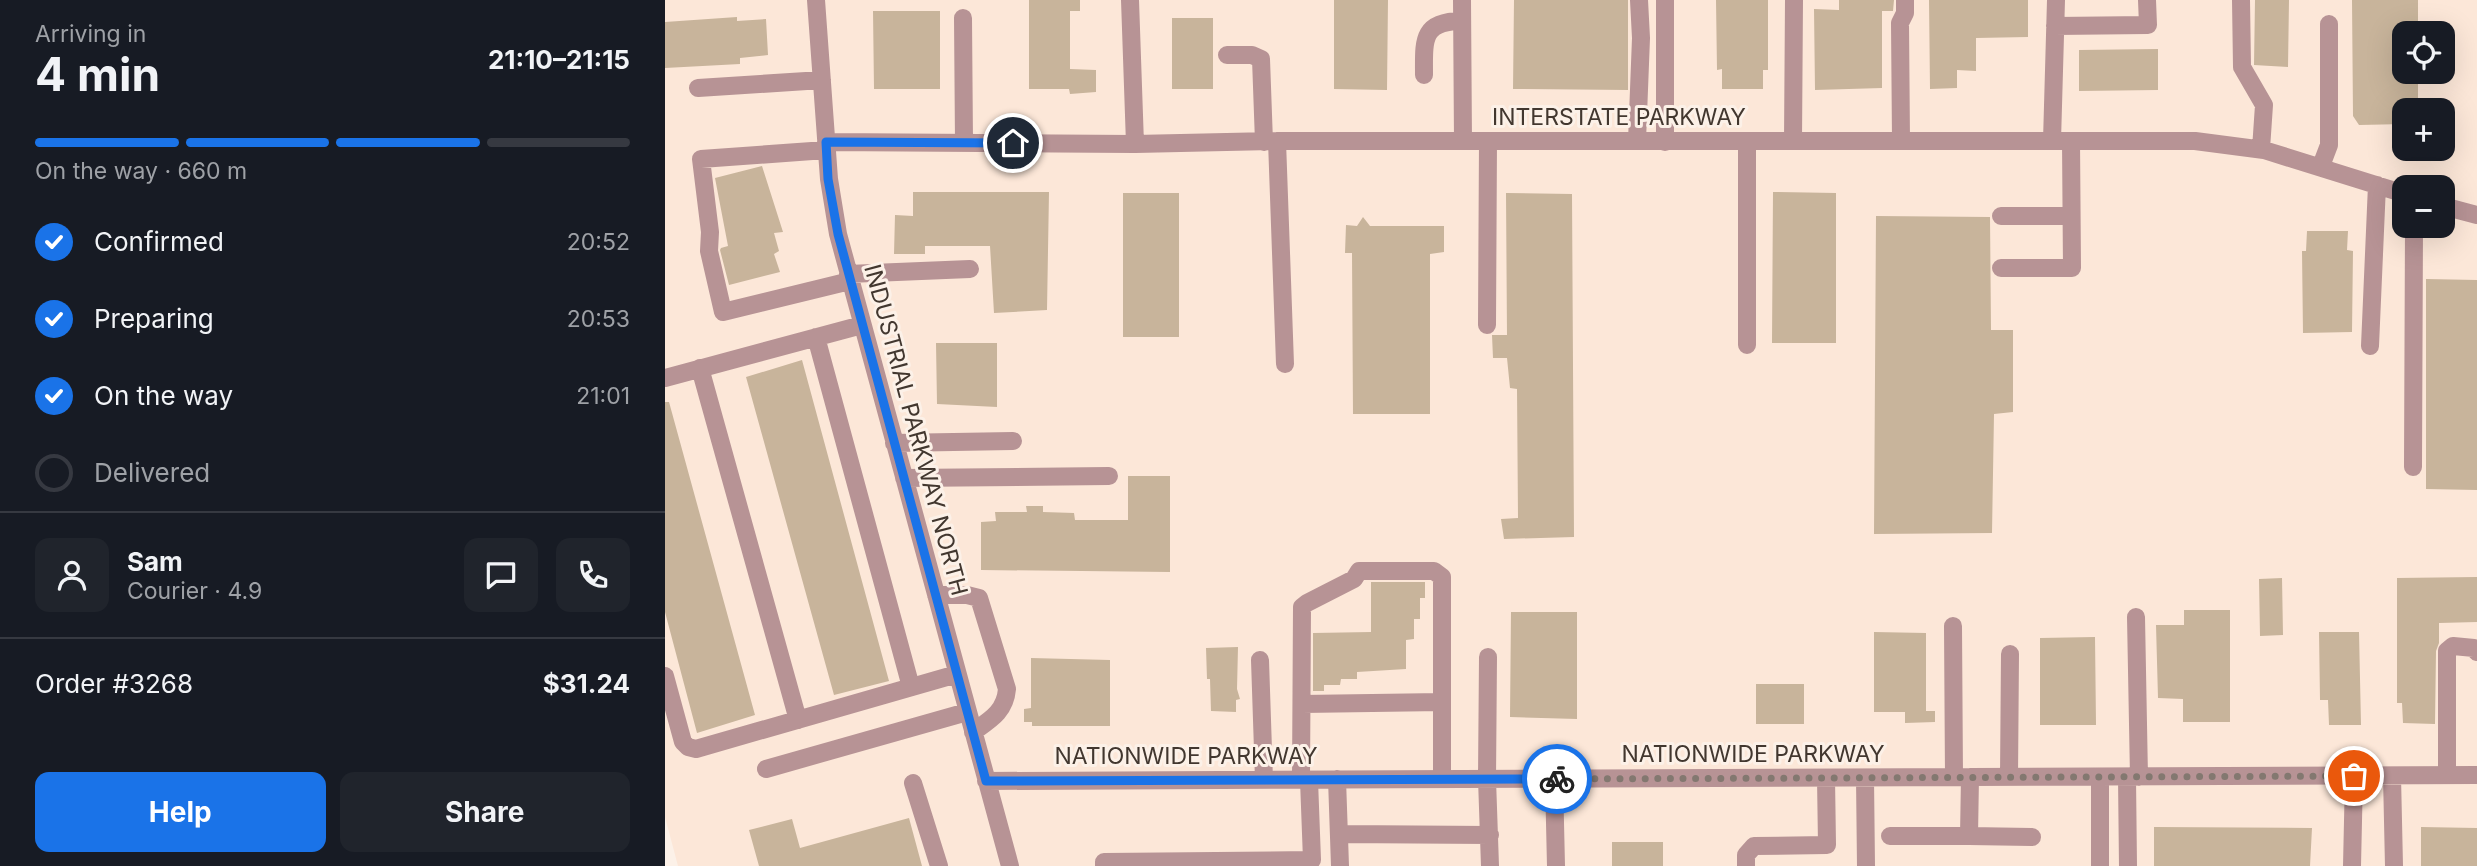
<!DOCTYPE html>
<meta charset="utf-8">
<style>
:root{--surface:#171b24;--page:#20242c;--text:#f1f3f6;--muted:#9ea1a6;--line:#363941;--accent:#1a73e8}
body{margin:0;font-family:Inter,sans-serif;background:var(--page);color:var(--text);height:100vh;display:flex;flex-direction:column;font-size:26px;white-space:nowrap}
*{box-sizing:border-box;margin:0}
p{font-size:23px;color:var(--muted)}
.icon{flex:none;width:38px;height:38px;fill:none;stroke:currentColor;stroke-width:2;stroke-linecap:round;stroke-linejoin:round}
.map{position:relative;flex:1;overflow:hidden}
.details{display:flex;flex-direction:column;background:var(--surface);width:665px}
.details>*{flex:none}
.fabs{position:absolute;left:1727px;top:21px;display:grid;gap:14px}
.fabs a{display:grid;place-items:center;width:63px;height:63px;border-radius:14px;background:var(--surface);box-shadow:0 7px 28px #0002;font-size:35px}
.pin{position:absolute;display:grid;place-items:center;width:60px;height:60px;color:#fff;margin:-30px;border:4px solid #fff;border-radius:50%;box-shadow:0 2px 7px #0007}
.courier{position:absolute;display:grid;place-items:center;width:70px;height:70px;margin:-35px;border:5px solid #1a73e8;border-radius:50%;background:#fff;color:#222;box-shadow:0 2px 9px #0007}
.overview em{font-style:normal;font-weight:700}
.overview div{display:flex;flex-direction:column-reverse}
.overview{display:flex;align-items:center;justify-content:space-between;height:119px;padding:0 35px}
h1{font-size:46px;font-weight:700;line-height:52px}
.bar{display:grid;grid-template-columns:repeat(4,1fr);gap:10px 7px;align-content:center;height:84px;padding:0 35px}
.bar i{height:9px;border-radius:5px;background:var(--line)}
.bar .on{background:var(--accent)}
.bar p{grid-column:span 4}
.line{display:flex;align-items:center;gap:18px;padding:0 35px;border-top:2px solid var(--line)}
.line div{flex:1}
.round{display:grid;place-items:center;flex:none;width:74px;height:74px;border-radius:14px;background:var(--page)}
ol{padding:0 35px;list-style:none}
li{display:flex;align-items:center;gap:21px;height:77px}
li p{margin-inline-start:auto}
li .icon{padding:7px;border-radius:50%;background:var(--accent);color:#fff;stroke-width:4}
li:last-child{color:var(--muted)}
li i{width:38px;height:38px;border:4px solid var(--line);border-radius:50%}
.primary-button{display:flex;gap:14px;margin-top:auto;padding:14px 35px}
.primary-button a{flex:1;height:80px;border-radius:14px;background:var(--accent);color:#fff;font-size:28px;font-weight:700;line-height:80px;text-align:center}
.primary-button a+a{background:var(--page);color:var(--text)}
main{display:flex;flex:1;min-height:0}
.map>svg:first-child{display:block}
</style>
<main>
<section class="details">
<div class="overview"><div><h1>4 min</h1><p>Arriving in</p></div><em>21:10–21:15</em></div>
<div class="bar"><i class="on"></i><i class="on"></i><i class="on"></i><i></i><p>On the way · 660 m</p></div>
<ol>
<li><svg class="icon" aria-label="check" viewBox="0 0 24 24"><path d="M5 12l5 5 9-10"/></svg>Confirmed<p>20:52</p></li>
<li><svg class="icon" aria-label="check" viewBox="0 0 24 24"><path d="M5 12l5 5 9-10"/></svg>Preparing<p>20:53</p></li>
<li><svg class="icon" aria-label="check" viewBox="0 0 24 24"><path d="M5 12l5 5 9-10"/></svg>On the way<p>21:01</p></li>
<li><i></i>Delivered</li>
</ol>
<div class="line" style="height:126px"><a class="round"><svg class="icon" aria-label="person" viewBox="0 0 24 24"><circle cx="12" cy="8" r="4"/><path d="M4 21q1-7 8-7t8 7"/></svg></a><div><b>Sam</b><p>Courier · 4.9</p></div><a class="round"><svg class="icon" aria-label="chat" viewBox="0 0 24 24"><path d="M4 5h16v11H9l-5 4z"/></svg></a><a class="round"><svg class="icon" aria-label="phone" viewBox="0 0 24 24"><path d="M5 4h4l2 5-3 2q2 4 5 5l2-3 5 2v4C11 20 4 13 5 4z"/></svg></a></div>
<div class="line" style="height:91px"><div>Order #3268</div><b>$31.24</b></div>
<div class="primary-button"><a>Help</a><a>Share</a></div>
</section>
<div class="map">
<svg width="1812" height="866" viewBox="0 0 1812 866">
<rect width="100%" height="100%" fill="#fcf1e8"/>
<path fill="#fce7d8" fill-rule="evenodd" d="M 0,0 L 1812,0 L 1812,866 L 13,866 L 0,817 ZM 1740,33 L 1778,33 L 1778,72 L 1740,72 ZM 1740,110 L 1778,110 L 1778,149 L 1740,149 ZM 1740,187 L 1778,187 L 1778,226 L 1740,226 Z"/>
<path fill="#c8b49b" d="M 364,0 L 415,0 L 415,11 L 405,11 L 405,69 L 431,70 L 431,92 L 405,94 L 404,89 L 364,89 Z
M 669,0 L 723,0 L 722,90 L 669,89 Z
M 849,0 L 963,0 L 963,90 L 848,89 Z
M 1051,0 L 1103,0 L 1103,70 L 1098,70 L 1098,89 L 1057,89 L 1057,69 L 1052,70 Z
M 1174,0 L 1229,0 L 1228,11 L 1217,11 L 1217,88 L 1150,90 L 1149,9 L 1174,10 Z
M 1264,0 L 1363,0 L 1363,37 L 1311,38 L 1311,71 L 1292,70 L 1292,88 L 1265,89 Z
M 1590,0 L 1624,0 L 1623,67 L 1589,65 Z
M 1687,0 L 1753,0 L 1753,33 L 1740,33 L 1740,72 L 1753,72 L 1753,110 L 1740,110 L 1740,124 L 1694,125 L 1688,116 Z
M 208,11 L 275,11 L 275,89 L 209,89 Z
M 72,17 L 72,21 L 101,19 L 103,55 L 75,58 L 75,64 L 0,68 L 0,22 Z
M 507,18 L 548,18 L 548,89 L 507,89 Z
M 1493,49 L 1493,90 L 1414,91 L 1414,50 Z
M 97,166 L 118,232 L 109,233 L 114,251 L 109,254 L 115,272 L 64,285 L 55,250 L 56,248 L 63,246 L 50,178 Z
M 248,192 L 384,192 L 382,310 L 329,313 L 325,246 L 260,246 L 260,254 L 229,254 L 230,215 L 248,216 Z
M 1108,192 L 1171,193 L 1171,343 L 1107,343 Z
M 458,193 L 514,193 L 514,337 L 458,337 Z
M 841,193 L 907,194 L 909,537 L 839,539 L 836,519 L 853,518 L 852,389 L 845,388 L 842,358 L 828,358 L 827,335 L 842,335 Z
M 1211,216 L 1325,217 L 1326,330 L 1348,330 L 1348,412 L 1329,414 L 1327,533 L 1209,534 Z
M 698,217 L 705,226 L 779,226 L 779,252 L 765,254 L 765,414 L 688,414 L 687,253 L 680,253 L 681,225 L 692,226 Z
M 1642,231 L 1683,231 L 1682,250 L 1688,251 L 1687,332 L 1638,333 L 1637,251 L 1641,251 Z
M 1761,279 L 1812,280 L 1812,490 L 1761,489 Z
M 271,343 L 332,343 L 332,407 L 272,404 Z
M 137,360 L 224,681 L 169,695 L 81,377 Z
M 0,402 L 4,402 L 90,715 L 32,733 L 0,612 Z
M 463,476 L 505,476 L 505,572 L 316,570 L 316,522 L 331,521 L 330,512 L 362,512 L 361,506 L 378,506 L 378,512 L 409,513 L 410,520 L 463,520 Z
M 1812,577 L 1812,622 L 1774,623 L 1774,643 L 1771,651 L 1770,724 L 1738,723 L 1737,703 L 1732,703 L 1732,578 Z
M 1617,578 L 1618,635 L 1595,636 L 1594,579 Z
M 706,582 L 760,582 L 760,598 L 755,598 L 755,619 L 749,619 L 749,639 L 741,640 L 741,669 L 692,672 L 692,679 L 676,679 L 675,685 L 659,685 L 659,691 L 648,691 L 648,633 L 706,632 Z
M 1519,610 L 1565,610 L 1565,722 L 1518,722 L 1518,699 L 1493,698 L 1491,625 L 1519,625 Z
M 846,612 L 912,612 L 912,719 L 845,717 Z
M 1209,632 L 1261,633 L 1261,711 L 1270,711 L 1270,722 L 1240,723 L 1240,712 L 1209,712 Z
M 1654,632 L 1694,632 L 1696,725 L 1664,725 L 1663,700 L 1655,700 Z
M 1430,637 L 1431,725 L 1375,725 L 1375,638 Z
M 573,647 L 572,689 L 575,699 L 571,700 L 571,712 L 546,711 L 545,679 L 542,679 L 541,648 Z
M 366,658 L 445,660 L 445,726 L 367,726 L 367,722 L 359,722 L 359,709 L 366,708 Z
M 1091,684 L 1139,684 L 1139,724 L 1091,724 Z
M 244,818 L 257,866 L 94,866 L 84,830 L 127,819 L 135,848 Z
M 1489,827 L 1647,828 L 1645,866 L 1489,866 Z
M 1756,827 L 1812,828 L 1812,866 L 1756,866 Z
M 947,842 L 998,842 L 998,866 L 947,866 Z"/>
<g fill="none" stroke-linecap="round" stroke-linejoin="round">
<path stroke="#b79395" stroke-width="18" d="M 151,0 L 164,179 L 173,234 L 345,866
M 465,0 L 470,144
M 797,0 L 798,141
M 1000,0 L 1000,142
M 1576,0 L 1577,67 L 1599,105 L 1596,149
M 298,18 L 299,143
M 1390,26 L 1483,25 L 1482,0
M 562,55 L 587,55 L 596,59 L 599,142
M 759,75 C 759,41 756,21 797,21
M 33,88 L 157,80
M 612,141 L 620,364
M 972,141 L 976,38 L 974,0
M 1082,141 L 1082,345
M 1128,141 L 1129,0
M 1236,141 L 1235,23 L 1240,13 L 1240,0
M 1387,141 L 1391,0
M 161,142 L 470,144 L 612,141 L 1530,141 L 1599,150 L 1740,194
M 161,150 L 36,159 L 45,232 L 44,251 L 58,312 L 185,281
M 1656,166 L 1664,145 L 1664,24
M 1778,206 L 1812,215
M 1336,216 L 1406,216
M 1336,268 L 1407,268 L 1406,141
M 183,274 L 305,269
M 822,325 L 823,141
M 151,337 L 246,687
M 1705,346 L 1712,185
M 35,368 L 133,720
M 0,378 L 197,325
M 229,443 L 348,441
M 1748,467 L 1749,226
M 239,478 L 444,476
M 271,595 L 302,595 L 314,598 L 342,689 C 340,712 325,720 308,732
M 1471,617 L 1474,777
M 1288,626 L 1289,777
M 823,657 L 822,779 L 825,866
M 595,660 L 599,780
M 0,676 L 18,742 L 23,747 L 31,749 L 292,674
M 637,704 L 777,702
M 101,769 L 302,712
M 1782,775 L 1782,651 L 1788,646 L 1809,648 L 1812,652
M 1727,776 L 1729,866
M 1344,777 L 1345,654
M 1435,777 L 1435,866
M 1462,777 L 1463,866
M 1200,778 L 1201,866
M 672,779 L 675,866
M 889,779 L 891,866
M 636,780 L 637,607 L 642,603 L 689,579 L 694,571 L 769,571 L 777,577 L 777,779
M 321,781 L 1812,775
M 248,783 L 274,866
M 675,834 L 825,835
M 1225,836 L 1304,836 L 1305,777
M 1304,836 L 1367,837
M 439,866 L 439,862 L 647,860 L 644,780
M 1081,866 L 1081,855 L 1089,846 L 1162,845 L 1161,778
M 1687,866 L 1689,776"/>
</g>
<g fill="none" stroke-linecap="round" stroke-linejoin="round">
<path stroke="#837870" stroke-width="7" stroke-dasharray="0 12.6" d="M 892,779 L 1689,776"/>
<path stroke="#1a73e8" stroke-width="9" d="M 348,143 L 161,142 L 163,179 L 173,234 L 321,781 L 892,779"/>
</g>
<g text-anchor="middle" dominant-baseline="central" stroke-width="6" stroke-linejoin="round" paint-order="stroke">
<g font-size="23" fill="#42372f" stroke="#fcf1e8">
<text x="954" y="117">INTERSTATE PARKWAY</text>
<text transform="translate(251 430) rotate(75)">INDUSTRIAL PARKWAY NORTH</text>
<text x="1088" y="754">NATIONWIDE PARKWAY</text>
<text x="521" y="756">NATIONWIDE PARKWAY</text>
</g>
</g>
</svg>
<div class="fabs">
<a><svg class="icon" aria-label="locate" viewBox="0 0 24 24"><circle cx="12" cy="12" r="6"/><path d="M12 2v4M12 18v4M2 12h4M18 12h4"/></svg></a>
<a>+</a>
<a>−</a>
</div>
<div class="pin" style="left:1689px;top:776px;background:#ea580c"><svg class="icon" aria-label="bag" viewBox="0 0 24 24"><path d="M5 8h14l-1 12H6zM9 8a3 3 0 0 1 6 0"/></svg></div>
<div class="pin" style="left:348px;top:143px;background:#1f2937"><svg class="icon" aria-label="home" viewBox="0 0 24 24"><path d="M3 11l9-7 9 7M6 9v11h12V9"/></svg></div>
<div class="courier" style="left:892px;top:779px"><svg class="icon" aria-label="bike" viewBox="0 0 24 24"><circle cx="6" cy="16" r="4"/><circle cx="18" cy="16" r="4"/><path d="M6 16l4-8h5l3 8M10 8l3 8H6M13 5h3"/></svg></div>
</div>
</main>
